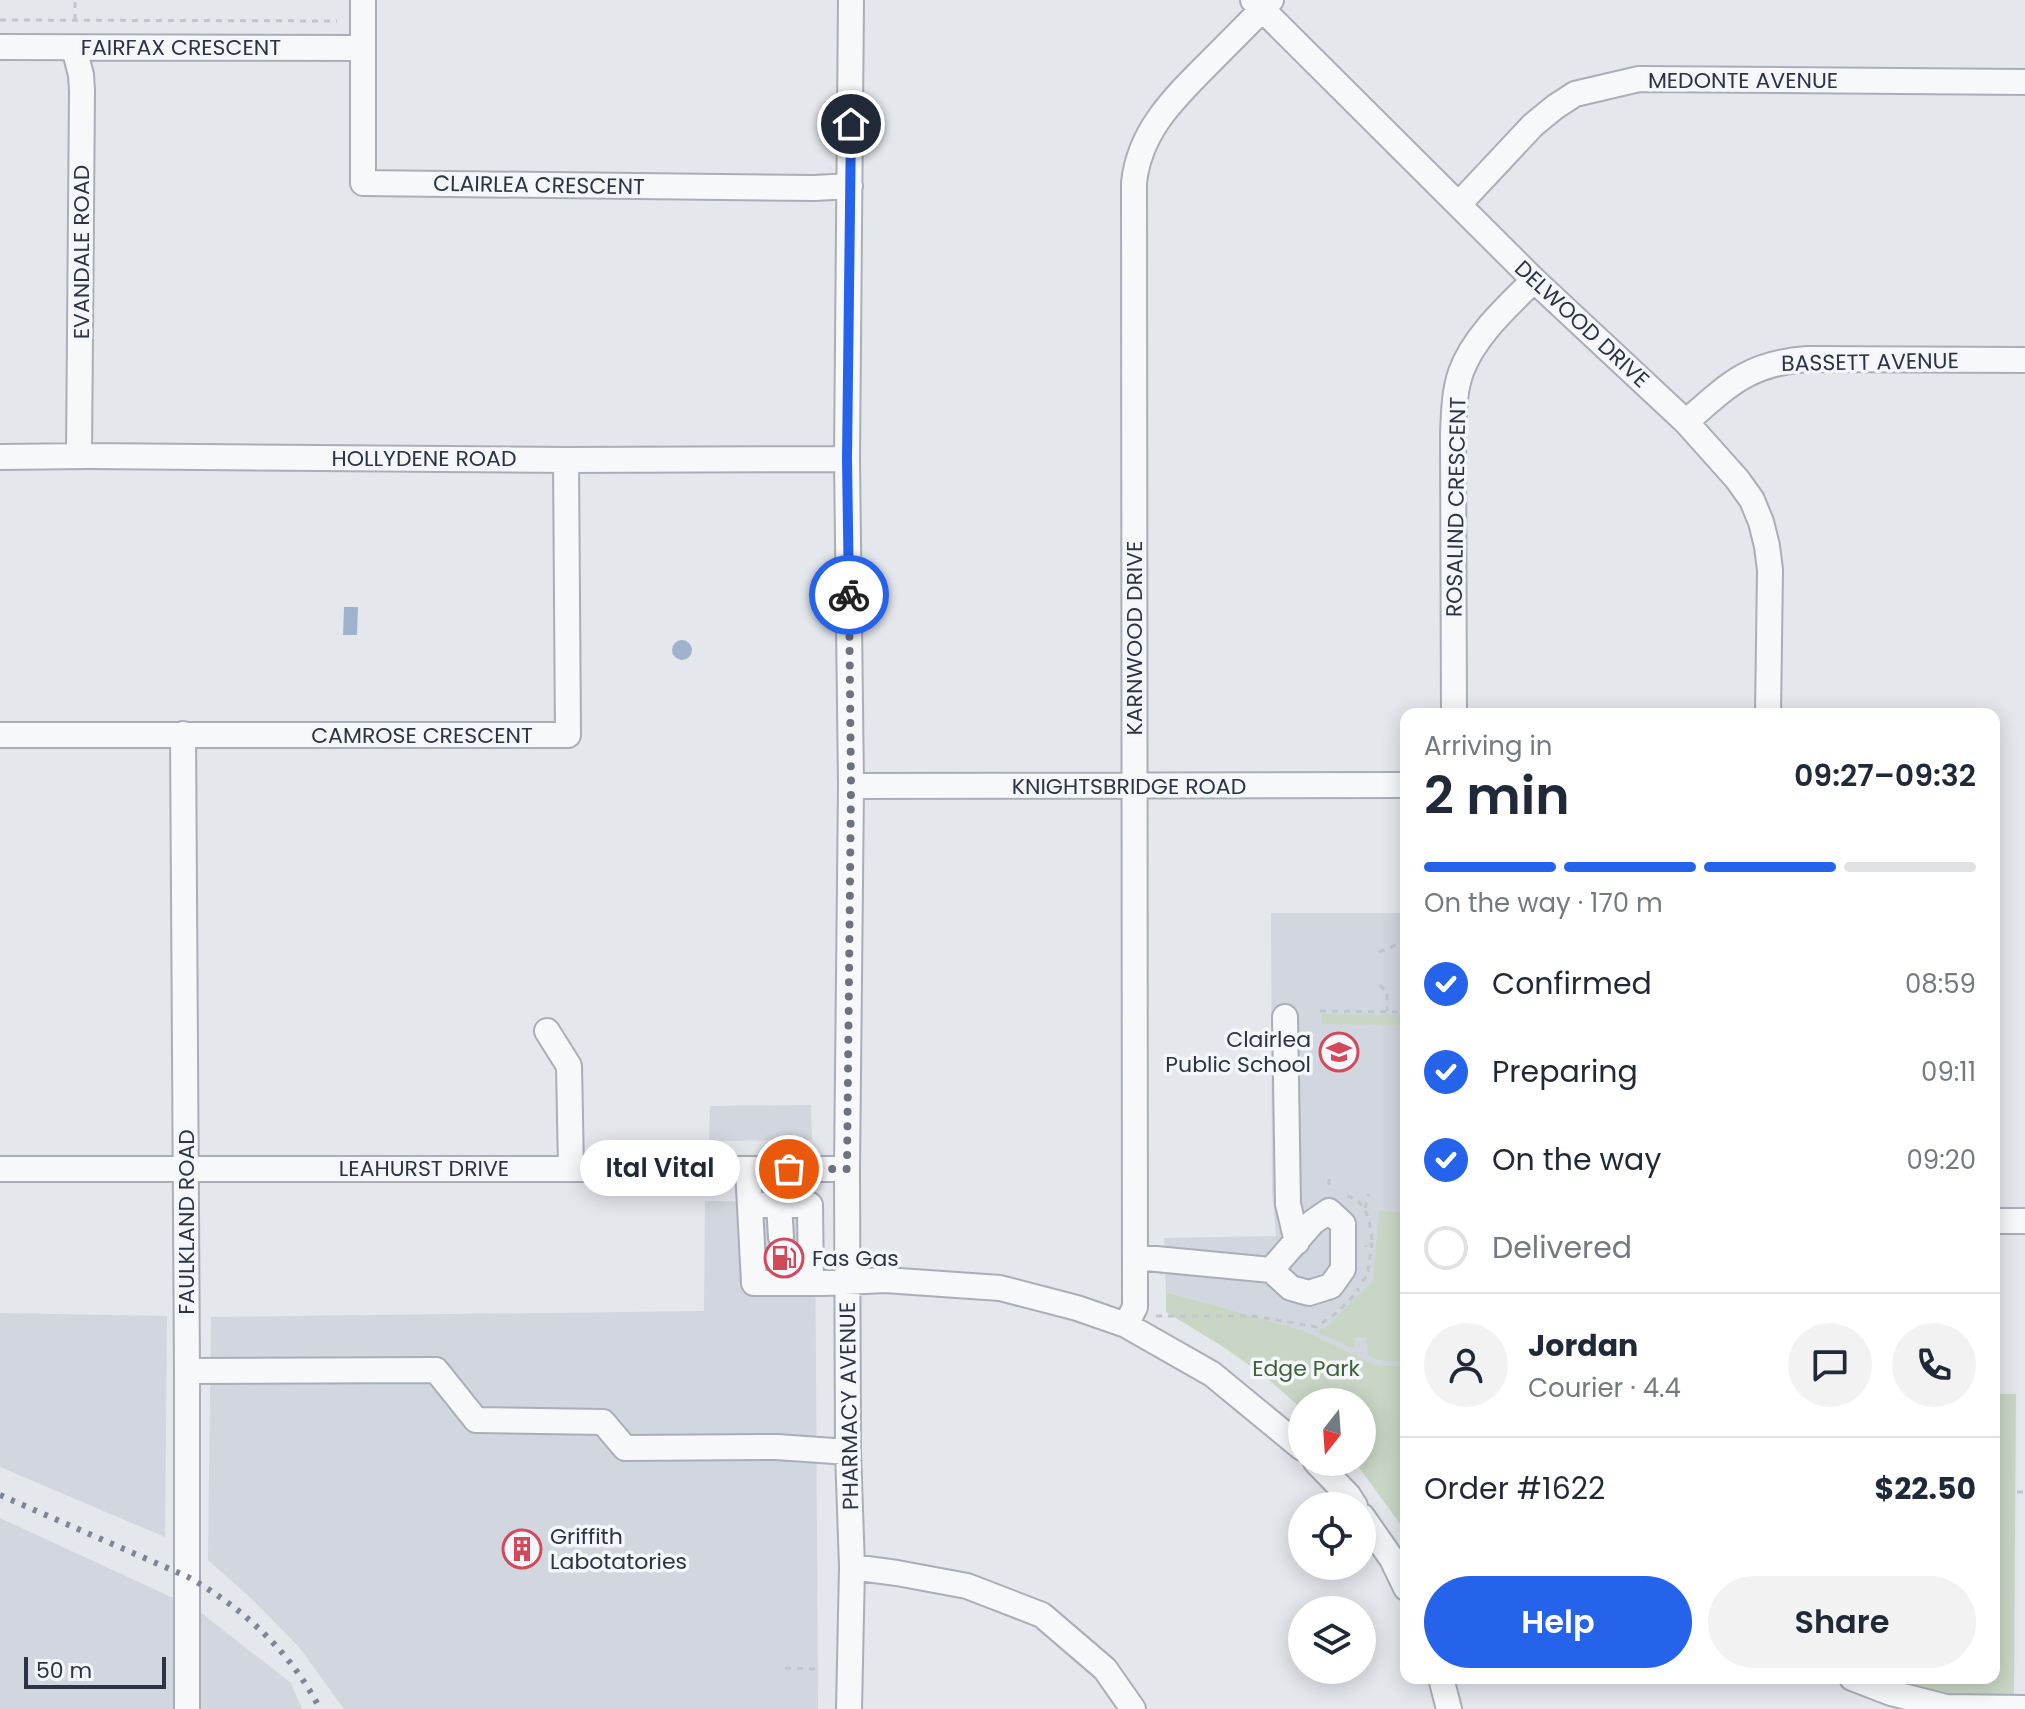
<!DOCTYPE html>
<meta charset="utf-8">
<style>
:root{--surface:#fff;--page:#f2f2f3;--text:#1f2937;--muted:#747a83;--line:#e0e1e3;--accent:#2563eb}
body{margin:0;font-family:Poppins,sans-serif;background:var(--page);color:var(--text);height:100vh;display:flex;flex-direction:column;font-size:30px;white-space:nowrap}
*{box-sizing:border-box;margin:0}
p{font-size:26px;color:var(--muted)}
.icon{flex:none;width:44px;height:44px;fill:none;stroke:currentColor;stroke-width:2;stroke-linecap:round;stroke-linejoin:round}
.map{position:relative;flex:1;overflow:hidden}
.panel{position:absolute;left:1400px;top:708px;width:600px;height:976px;display:flex;flex-direction:column;background:var(--surface);border-radius:16px;box-shadow:0 4px 20px #0003}
.panel>*{flex:none}
.needle{width:52px;rotate:197deg}
.tools{position:absolute;left:1288px;top:1388px;display:grid;gap:16px}
.tools a{display:grid;place-items:center;width:88px;height:88px;border-radius:50%;background:var(--surface);box-shadow:0 4px 20px #0003;font-size:40px}
.scale{position:absolute;left:24px;bottom:20px;width:142px;box-sizing:border-box;padding-left:8px;border:4px solid #2b3445;border-top:0;font-size:22px;line-height:28px;white-space:nowrap;color:#2b3445;-webkit-text-stroke:6px #f4f6f9;paint-order:stroke}
.pin{position:absolute;display:grid;place-items:center;width:68px;height:68px;color:#fff;margin:-34px;border:4px solid #fff;border-radius:50%;box-shadow:0 2px 8px #0007}
.courier{position:absolute;display:grid;place-items:center;width:80px;height:80px;margin:-40px;border:6px solid #2563eb;border-radius:50%;background:#fff;color:#222;box-shadow:0 2px 10px #0007}
.bubble{position:absolute;height:56px;border-radius:28px;background:var(--surface);box-shadow:0 4px 20px #0003;font-size:26px;font-weight:600;line-height:56px;text-align:center}
.summary em{font-style:normal;font-weight:600}
.summary div{display:flex;flex-direction:column-reverse}
.summary{display:flex;align-items:center;justify-content:space-between;height:136px;padding:0 24px}
h1{font-size:52px;font-weight:600;line-height:60px}
.bar{display:grid;grid-template-columns:repeat(4,1fr);gap:12px 8px;align-content:center;height:96px;padding:0 24px}
.bar i{height:10px;border-radius:6px;background:var(--line)}
.bar .active{background:var(--accent)}
.bar p{grid-column:span 4}
.line{display:flex;align-items:center;gap:20px;padding:0 24px;border-top:2px solid var(--line)}
.line div{flex:1}
.round{display:grid;place-items:center;flex:none;width:84px;height:84px;border-radius:42px;background:var(--page)}
ol{padding:0 24px;list-style:none}
li{display:flex;align-items:center;gap:24px;height:88px}
li p{margin-inline-start:auto}
li .icon{padding:8px;border-radius:50%;background:var(--accent);color:#fff;stroke-width:4}
li:last-child{color:var(--muted)}
li i{width:44px;height:44px;border:4px solid var(--line);border-radius:50%}
.action{display:flex;gap:16px;margin-top:auto;padding:16px 24px}
.action a{flex:1;height:92px;border-radius:48px;background:var(--accent);color:#fff;font-size:32px;font-weight:600;line-height:92px;text-align:center}
.action a+a{background:var(--page);color:var(--text)}
.map>svg:first-child{display:block}
</style>
<div class="map">
<svg width="2025" height="1709" viewBox="0 0 2025 1709">
<rect width="100%" height="100%" fill="#e4e7ec"/>
<path fill="#d2d6de" d="M 1271,913 L 1406,913 L 1406,1366 L 1376,1365 L 1303,1330 L 1166,1292 L 1164,1238 L 1276,1236 L 1272,1191 Z
M 811,1105 L 812,1140 L 709,1141 L 710,1106 Z
M 705,1201 L 815,1202 L 818,1709 L 344,1709 L 299,1647 L 254,1601 L 208,1560 L 211,1317 L 704,1311 Z
M 0,1313 L 167,1316 L 165,1537 L 0,1467 Z
M 0,1518 L 195,1608 L 291,1683 L 302,1709 L 0,1709 Z"/>
<path fill="#c9d6c5" d="M 1322,1014 L 1400,1015 L 1401,1025 L 1322,1024 Z
M 1379,1211 L 1406,1213 L 1406,1362 L 1377,1360 L 1368,1355 L 1366,1337 L 1355,1338 L 1355,1349 L 1315,1331 L 1326,1327 L 1373,1280 Z
M 1166,1292 L 1303,1330 L 1376,1365 L 1406,1366 L 1406,1532 L 1355,1462 L 1362,1462 L 1362,1402 L 1302,1402 L 1302,1409 L 1267,1378 L 1225,1348 L 1166,1312 Z
M 1994,1394 L 2016,1394 L 2014,1695 C 1981,1705 1923,1688 1891,1678 L 1994,1678 Z"/>
<path fill="#9fb4cc" d="M 344,607 L 358,607 L 357,635 L 343,635 Z
M672 650a10 10 0 1 1 20 0a10 10 0 1 1-20 0Z"/>
<g fill="none" stroke-linecap="round" stroke-linejoin="round">
<path stroke="#bfc3cb" stroke-width="24" stroke-dasharray="24 12" stroke-linecap="butt" d="M 781,1237 L 782,1270"/>
<defs>
<path id="minor" d="M 363,0 L 363,183 L 815,188 L 850,186
M 1253,0 L 1534,280 L 1686,422 L 1737,479 L 1752,500 L 1761,522 L 1767,546 L 1770,570 L 1768,714
M 0,47 L 363,48
M 74,48 L 81,75 L 82,91 L 79,456
M 1459,204 L 1533,125 L 1555,107 L 1575,94 L 1639,79 L 2025,82
M 1686,422 C 1728,385 1749,363 1807,359 L 2025,360
M 0,457 L 89,456 L 566,460 L 847,459
M 1454,714 L 1453,433 C 1454,413 1454,392 1461,372 C 1474,336 1508,306 1534,280
M 183,734 L 187,1371 L 187,1709
M 0,735 L 568,735 L 566,460
M 851,786 L 1406,785
M 1285,1017 L 1288,1204 L 1297,1242
M 547,1031 L 569,1066 L 571,1168
M 0,1169 L 847,1169
M 748,1169 L 754,1283 L 823,1283 L 885,1280 L 1000,1288 L 1077,1308 L 1126,1325 L 1212,1374 L 1302,1448
M 750,1205 L 810,1205 L 811,1283
M 779,1205 L 781,1237
M 1994,1221 L 2025,1221
M 1135,1257 L 1271,1270 L 1291,1288 L 1309,1293 L 1331,1286 L 1343,1269 L 1343,1224 L 1329,1211 L 1313,1222 L 1271,1270
M 1126,1325 L 1135,1307 L 1134,183 C 1139,133 1172,100 1206,66 C 1228,44 1250,22 1271,0
M 187,1371 L 436,1370 L 476,1420 L 603,1422 L 625,1448 L 777,1447 L 848,1452
M 1316,1462 L 1348,1495 L 1355,1506
M 1362,1516 L 1392,1559 L 1406,1588
M 852,1567 L 897,1573 L 967,1586 L 1042,1615 L 1105,1669 L 1133,1709
M 1441,1678 L 1449,1709
M 1852,1678 L 1891,1693 L 1946,1707 L 2025,1708
M 849,1709 L 852,1567 L 848,1452 L 847,1169 L 851,786 L 847,459 L 851,0"/>
</defs>
<use href="#minor" stroke="#a9aeb7" stroke-width="28"/>
<path stroke="#c2c5cb" stroke-width="3" stroke-dasharray="6 6" stroke-linecap="butt" d="M 0,20 L 337,21
M 75,20 L 75,0
M 1379,952 L 1406,941
M 1380,985 L 1387,993 L 1387,1011
M 1320,1011 L 1406,1012
M 1329,1179 L 1329,1189
M 1347,1196 C 1368,1201 1371,1225 1372,1244
M 1365,1208 L 1369,1194
M 1362,1281 L 1367,1277 L 1372,1244 L 1366,1243 L 1366,1247
M 1156,1316 L 1254,1316 L 1316,1327 L 1338,1312 L 1358,1291 L 1358,1288
M 2017,1492 L 2025,1492
M 785,1668 L 820,1669"/>
<use href="#minor" stroke="#f7f8fa" stroke-width="24"/>
<path stroke="#7d8696" stroke-width="6" stroke-dasharray="4 8" stroke-linecap="butt" d="M 0,1495 L 188,1577 C 243,1608 291,1652 320,1709"/>
</g>
<g fill="none" stroke-linecap="round" stroke-linejoin="round">
<path stroke="#6c737f" stroke-width="8" stroke-dasharray="0 14.4" d="M 789,1169 L 847,1169 L 851,786 L 849,595"/>
<path stroke="#2563eb" stroke-width="10" d="M 849,595 L 847,459 L 851,124"/>
</g>
<defs>
<symbol id="school-ring" viewBox="-11 -11 22 22"><circle r="9.5" fill="#f4f6f9" stroke="#d1495b" stroke-width="1.5"/><path d="M0-5L7-2L0 1L-7-2ZM-4 1L0 2.5L4 1V4Q0 6-4 4Z" fill="#d1495b"/></symbol>
<symbol id="fuel-ring" viewBox="-11 -11 22 22"><circle r="9.5" fill="#f4f6f9" stroke="#d1495b" stroke-width="1.5"/><path d="M-5.5-6h7V0h2V4h1.3V-2.5L3-4.5l.8-.8L6-3V5H2.5V1h-1V6h-7ZM-4.2-4.7v3.2H.2V-4.7Z" fill="#d1495b"/></symbol>
<symbol id="building-ring" viewBox="-11 -11 22 22"><circle r="9.5" fill="#f4f6f9" stroke="#d1495b" stroke-width="1.5"/><path d="M-4-6H4V6H1V3H-1V6H-4ZM-2.5-4.3h1.7v1.8h-1.7ZM.8-4.3h1.7v1.8H.8ZM-2.5-1h1.7V.8h-1.7ZM.8-1h1.7V.8H.8Z" fill="#d1495b"/></symbol>
</defs>
<g fill-rule="evenodd">
<use href="#school-ring" x="1317" y="1030" width="44" height="44"/>
<use href="#fuel-ring" x="762" y="1236" width="44" height="44"/>
<use href="#building-ring" x="500" y="1527" width="44" height="44"/>
</g>
<g text-anchor="middle" dominant-baseline="central" stroke-width="7" stroke-linejoin="round" paint-order="stroke">
<g font-size="22" fill="#2b3445" stroke="#f4f6f9">
<text x="181" y="47">FAIRFAX CRESCENT</text>
<text x="1743" y="80">MEDONTE AVENUE</text>
<text transform="translate(539 185) rotate(1)">CLAIRLEA CRESCENT</text>
<text transform="translate(81 252) rotate(-90)">EVANDALE ROAD</text>
<text transform="translate(1582 324) rotate(43)">DELWOOD DRIVE</text>
<text transform="translate(1870 362) rotate(-1)">BASSETT AVENUE</text>
<text x="424" y="458">HOLLYDENE ROAD</text>
<text transform="translate(1456 507) rotate(-89)">ROSALIND CRESCENT</text>
<text transform="translate(1134 638) rotate(-90)">KARNWOOD DRIVE</text>
<text x="422" y="735">CAMROSE CRESCENT</text>
<text x="1129" y="786">KNIGHTSBRIDGE ROAD</text>
<text x="424" y="1168">LEAHURST DRIVE</text>
<text transform="translate(186 1222) rotate(-90)">FAULKLAND ROAD</text>
<text transform="translate(849 1406) rotate(-91)">PHARMACY AVENUE</text>
</g>
<g font-size="22" fill="#2b3445" stroke="#f4f6f9" text-anchor="start">
<text x="1311" y="1039" text-anchor="end">Clairlea<tspan x="1311" dy="25">Public School</tspan></text>
<text x="812" y="1258">Fas Gas</text>
<text x="550" y="1536">Griffith<tspan x="550" dy="25">Labotatories</tspan></text>
</g>
<g font-size="22" fill="#3f6138" stroke="#f4f6f9">
<text x="1306" y="1368">Edge Park</text>
</g>
</g>
</svg>
<div class="tools">
<a><svg class="needle" viewBox="-14 -14 28 28"><path d="M0-13l5 13h-10z" fill="#e53935"/><path d="M0 13l5-13h-10z" fill="#747a83"/></svg></a>
<a><svg class="icon" aria-label="locate" viewBox="0 0 24 24"><circle cx="12" cy="12" r="6"/><path d="M12 2v4M12 18v4M2 12h4M18 12h4"/></svg></a>
<a><svg class="icon" aria-label="layers" viewBox="0 0 24 24"><path d="M12 4l9 5-9 5-9-5zM3 14l9 5 9-5"/></svg></a>
</div>
<div class="scale">50 m</div>
<div class="pin" style="left:789px;top:1169px;background:#ea580c"><svg class="icon" aria-label="bag" viewBox="0 0 24 24"><path d="M5 8h14l-1 12H6zM9 8a3 3 0 0 1 6 0"/></svg></div>
<div class="pin" style="left:851px;top:124px;background:#1f2937"><svg class="icon" aria-label="home" viewBox="0 0 24 24"><path d="M3 11l9-7 9 7M6 9v11h12V9"/></svg></div>
<div class="courier" style="left:849px;top:595px"><svg class="icon" aria-label="bike" viewBox="0 0 24 24"><circle cx="6" cy="16" r="4"/><circle cx="18" cy="16" r="4"/><path d="M6 16l4-8h5l3 8M10 8l3 8H6M13 5h3"/></svg></div>
<div class="bubble" style="left:580px;top:1140px;width:160px">Ital Vital</div>
<section class="panel">
<div class="summary"><div><h1>2 min</h1><p>Arriving in</p></div><em>09:27–09:32</em></div>
<div class="bar"><i class="active"></i><i class="active"></i><i class="active"></i><i></i><p>On the way · 170 m</p></div>
<ol>
<li><svg class="icon" aria-label="check" viewBox="0 0 24 24"><path d="M5 12l5 5 9-10"/></svg>Confirmed<p>08:59</p></li>
<li><svg class="icon" aria-label="check" viewBox="0 0 24 24"><path d="M5 12l5 5 9-10"/></svg>Preparing<p>09:11</p></li>
<li><svg class="icon" aria-label="check" viewBox="0 0 24 24"><path d="M5 12l5 5 9-10"/></svg>On the way<p>09:20</p></li>
<li><i></i>Delivered</li>
</ol>
<div class="line" style="height:144px"><a class="round"><svg class="icon" aria-label="person" viewBox="0 0 24 24"><circle cx="12" cy="8" r="4"/><path d="M4 21q1-7 8-7t8 7"/></svg></a><div><b>Jordan</b><p>Courier · 4.4</p></div><a class="round"><svg class="icon" aria-label="chat" viewBox="0 0 24 24"><path d="M4 5h16v11H9l-5 4z"/></svg></a><a class="round"><svg class="icon" aria-label="phone" viewBox="0 0 24 24"><path d="M5 4h4l2 5-3 2q2 4 5 5l2-3 5 2v4C11 20 4 13 5 4z"/></svg></a></div>
<div class="line" style="height:104px"><div>Order #1622</div><b>$22.50</b></div>
<div class="action"><a>Help</a><a>Share</a></div>
</section>
</div>
